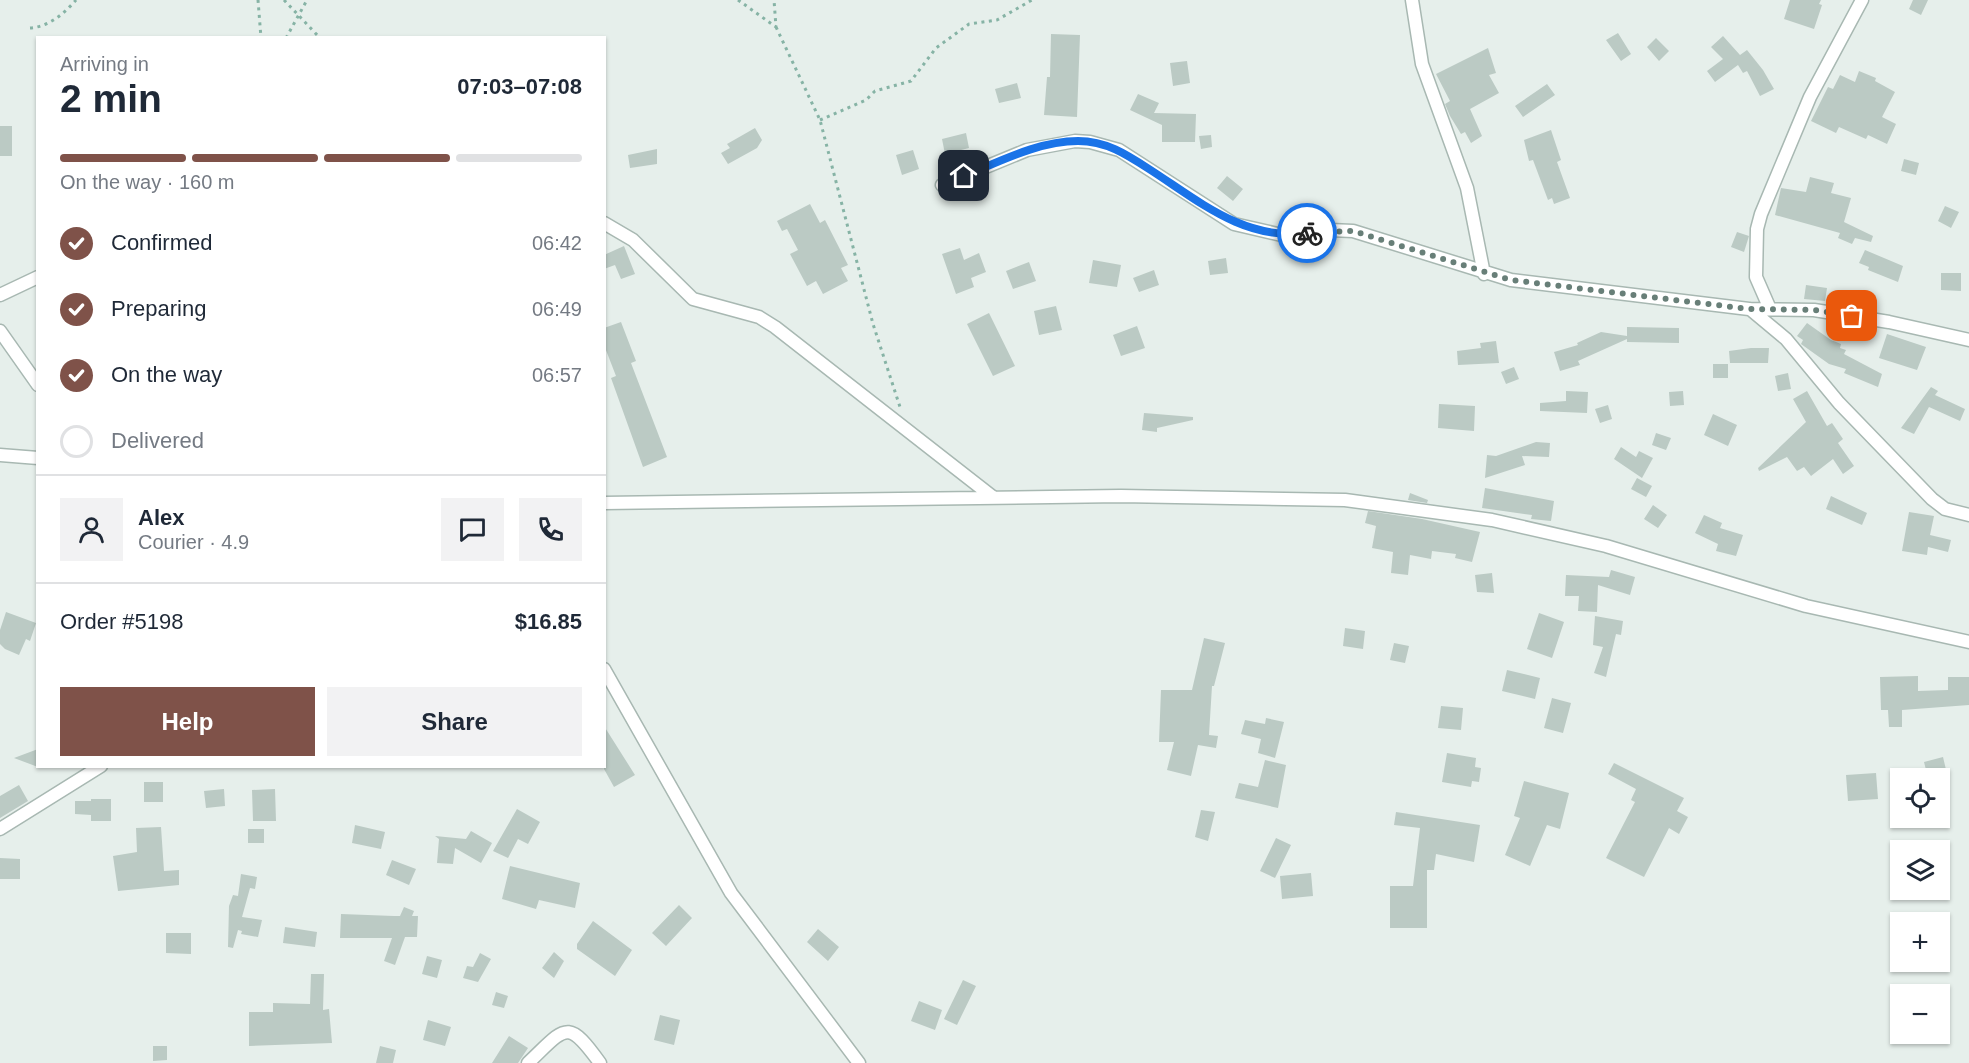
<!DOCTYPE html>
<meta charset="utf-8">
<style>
:root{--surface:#fff;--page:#f2f2f3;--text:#1f2937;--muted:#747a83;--line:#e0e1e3;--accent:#7f5249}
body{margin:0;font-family:Helvetica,sans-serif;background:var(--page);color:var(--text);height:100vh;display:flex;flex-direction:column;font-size:22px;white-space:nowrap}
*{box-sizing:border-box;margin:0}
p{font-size:20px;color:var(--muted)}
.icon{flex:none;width:33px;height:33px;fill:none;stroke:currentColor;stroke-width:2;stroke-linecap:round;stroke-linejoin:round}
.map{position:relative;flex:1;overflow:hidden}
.panel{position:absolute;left:36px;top:36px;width:570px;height:732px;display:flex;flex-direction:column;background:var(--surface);border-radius:0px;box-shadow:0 2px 4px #0004}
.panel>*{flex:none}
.tools{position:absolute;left:1890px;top:768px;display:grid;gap:12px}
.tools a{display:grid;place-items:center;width:60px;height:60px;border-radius:0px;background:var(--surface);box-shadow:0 2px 4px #0004;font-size:30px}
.pin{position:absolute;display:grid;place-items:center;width:51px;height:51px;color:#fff;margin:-26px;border-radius:12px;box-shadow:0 3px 9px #0006}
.courier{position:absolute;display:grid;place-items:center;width:60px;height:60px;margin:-30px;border:4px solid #1a73e8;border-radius:50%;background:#fff;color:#222;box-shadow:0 2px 8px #0007}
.head em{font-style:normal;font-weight:700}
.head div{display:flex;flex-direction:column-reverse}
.head{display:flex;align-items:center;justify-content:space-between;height:102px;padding:0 24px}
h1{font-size:39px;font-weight:700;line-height:45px}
.bar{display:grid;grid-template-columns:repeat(4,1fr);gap:9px 6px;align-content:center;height:72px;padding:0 24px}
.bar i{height:8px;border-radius:4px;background:var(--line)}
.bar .on{background:var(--accent)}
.bar p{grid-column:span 4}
.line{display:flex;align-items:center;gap:15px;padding:0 24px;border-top:2px solid var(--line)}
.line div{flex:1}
.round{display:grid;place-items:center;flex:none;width:63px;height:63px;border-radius:0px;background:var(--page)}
ol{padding:0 24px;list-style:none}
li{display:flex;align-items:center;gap:18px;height:66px}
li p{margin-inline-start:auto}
li .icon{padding:6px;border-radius:50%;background:var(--accent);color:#fff;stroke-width:4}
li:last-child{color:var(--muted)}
li i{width:33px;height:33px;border:3px solid var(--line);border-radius:50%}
.cta{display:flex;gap:12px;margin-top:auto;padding:12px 24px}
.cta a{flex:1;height:69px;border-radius:0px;background:var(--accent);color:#fff;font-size:24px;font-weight:700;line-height:69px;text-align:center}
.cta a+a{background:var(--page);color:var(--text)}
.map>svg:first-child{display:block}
</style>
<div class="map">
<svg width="1969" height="1063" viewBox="0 0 1969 1063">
<rect width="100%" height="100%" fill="#e6efeb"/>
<path fill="#bbcac4" d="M 1790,0 L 1821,0 L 1819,4 L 1822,5 L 1814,29 L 1784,19 Z
M 1913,0 L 1928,0 L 1921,15 L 1909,9 Z
M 1618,33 L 1631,54 L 1621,61 L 1606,40 Z
M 1051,34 L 1080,35 L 1077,117 L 1044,115 L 1047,77 L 1050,77 Z
M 1723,36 L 1740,55 L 1747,50 L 1763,70 L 1774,89 L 1760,96 L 1747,71 L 1743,73 L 1738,65 L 1715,82 L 1707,71 L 1723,59 L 1711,47 Z
M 1656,38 L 1669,51 L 1659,61 L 1647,47 Z
M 1488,48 L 1496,73 L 1489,75 L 1499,93 L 1470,109 L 1482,136 L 1471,143 L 1465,132 L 1461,134 L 1450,116 L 1445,104 L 1450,101 L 1436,74 Z
M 1187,61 L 1190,83 L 1173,86 L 1170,63 Z
M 1859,71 L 1876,78 L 1875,81 L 1895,92 L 1882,117 L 1896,124 L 1887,144 L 1868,135 L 1866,139 L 1839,127 L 1836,133 L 1811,121 L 1828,87 L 1833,89 L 1840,75 L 1855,82 Z
M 1017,83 L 1021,98 L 999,103 L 995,89 Z
M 1547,84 L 1555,95 L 1523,117 L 1515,106 Z
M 1138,94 L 1159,103 L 1154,113 L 1196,114 L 1195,142 L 1162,142 L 1162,125 L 1130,110 Z
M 0,126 L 12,126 L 12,156 L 0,156 Z
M 755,128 L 762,140 L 757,148 L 728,164 L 721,153 L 730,148 L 727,144 Z
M 1551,130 L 1561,160 L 1557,162 L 1570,198 L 1554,204 L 1552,198 L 1548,200 L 1533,160 L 1529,161 L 1524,140 Z
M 966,133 L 969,148 L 945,154 L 942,139 Z
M 1211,135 L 1212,147 L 1201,149 L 1199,136 Z
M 657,149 L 657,164 L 630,168 L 628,155 Z
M 913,150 L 919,169 L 902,175 L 896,155 Z
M 1904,159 L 1919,163 L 1916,175 L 1901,171 Z
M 1227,176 L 1243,189 L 1233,201 L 1217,188 Z
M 1810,177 L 1834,183 L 1831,193 L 1851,198 L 1844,222 L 1873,236 L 1871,242 L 1855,238 L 1852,244 L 1838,238 L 1840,233 L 1775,215 L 1781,188 L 1806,192 Z
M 810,204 L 820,223 L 825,220 L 848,265 L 841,268 L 848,281 L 823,294 L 816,281 L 807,286 L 790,254 L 798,250 L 787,229 L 782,231 L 777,221 Z
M 1945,206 L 1959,212 L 1951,228 L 1938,221 Z
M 1737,232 L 1749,236 L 1744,252 L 1731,247 Z
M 624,246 L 635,274 L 621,279 L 615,265 L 604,269 L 604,255 Z
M 960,248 L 964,260 L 979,253 L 986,272 L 971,278 L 974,287 L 956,294 L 942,254 Z
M 1865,250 L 1903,266 L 1898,282 L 1868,270 L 1869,267 L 1859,263 Z
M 1226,258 L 1228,273 L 1210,275 L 1208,261 Z
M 1093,260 L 1121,265 L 1117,287 L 1089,283 Z
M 1029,262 L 1036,281 L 1013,289 L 1006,271 Z
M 1154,270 L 1159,285 L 1139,292 L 1133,278 Z
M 1941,273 L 1961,273 L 1961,291 L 1941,290 Z
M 1806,285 L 1827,288 L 1825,301 L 1804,299 Z
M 1056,306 L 1062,330 L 1039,335 L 1034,311 Z
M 989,313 L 1015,366 L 993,376 L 967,324 Z
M 621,322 L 636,361 L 631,363 L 667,457 L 643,467 L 611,378 L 616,376 L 604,345 L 604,328 Z
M 1807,323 L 1831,340 L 1841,344 L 1840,348 L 1846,350 L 1844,354 L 1882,374 L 1878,387 L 1844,373 L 1846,369 L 1829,364 L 1801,344 L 1803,340 L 1797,336 Z
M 1137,326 L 1145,348 L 1121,356 L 1113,335 Z
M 1627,327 L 1679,328 L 1679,343 L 1627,342 L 1627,339 L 1578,361 L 1580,365 L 1560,371 L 1554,352 L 1578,345 L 1577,343 L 1601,332 L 1627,336 Z
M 1887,334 L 1926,347 L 1917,370 L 1879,358 Z
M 1496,341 L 1499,363 L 1458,365 L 1457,351 L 1481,348 L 1480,343 Z
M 1751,348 L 1769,348 L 1768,363 L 1730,363 L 1729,351 Z
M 1713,364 L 1728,364 L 1728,378 L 1713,378 Z
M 1514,367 L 1519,379 L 1506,384 L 1501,372 Z
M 1788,373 L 1791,389 L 1778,391 L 1775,376 Z
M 1931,387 L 1938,391 L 1935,395 L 1965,409 L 1960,421 L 1929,407 L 1914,434 L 1901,428 Z
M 1566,391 L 1588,392 L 1587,413 L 1540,411 L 1540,403 L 1566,401 Z
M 1683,391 L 1684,405 L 1670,406 L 1669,392 Z
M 1807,391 L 1827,426 L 1832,423 L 1843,439 L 1838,443 L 1854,466 L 1843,474 L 1833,459 L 1811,476 L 1804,467 L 1797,471 L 1787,457 L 1759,471 L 1758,468 L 1806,422 L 1793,399 Z
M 1439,404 L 1475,406 L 1474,431 L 1438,428 Z
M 1608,405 L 1612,419 L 1600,423 L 1595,409 Z
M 1144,413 L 1193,417 L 1193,420 L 1157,428 L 1157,432 L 1142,430 Z
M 1713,414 L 1737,425 L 1728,446 L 1704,435 Z
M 1656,433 L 1671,438 L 1666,450 L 1652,445 Z
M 1536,442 L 1550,443 L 1549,457 L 1522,456 L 1525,465 L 1485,478 L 1487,455 L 1496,456 Z
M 1621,447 L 1636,457 L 1639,451 L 1653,458 L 1642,478 L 1614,459 Z
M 1637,478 L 1652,486 L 1646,497 L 1631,489 Z
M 1485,488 L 1554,501 L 1551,521 L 1531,519 L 1532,515 L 1482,508 Z
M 1410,493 L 1428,500 L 1427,503 L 1408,500 Z
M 1831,496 L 1867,513 L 1862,525 L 1826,509 Z
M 1653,505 L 1667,515 L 1658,528 L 1644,519 Z
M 1368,511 L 1422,519 L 1480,532 L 1472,562 L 1455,558 L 1456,554 L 1432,551 L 1431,559 L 1410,555 L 1408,575 L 1391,573 L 1393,552 L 1372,548 L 1376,526 L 1365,523 Z
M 1909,512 L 1934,516 L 1930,535 L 1951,540 L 1948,552 L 1928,547 L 1927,555 L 1902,551 Z
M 1704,515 L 1722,523 L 1720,528 L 1743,535 L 1736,556 L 1716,551 L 1718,544 L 1695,533 Z
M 1611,570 L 1635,577 L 1630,595 L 1598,585 L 1597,612 L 1578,611 L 1579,596 L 1565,596 L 1566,575 L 1609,577 Z
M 1492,573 L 1494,593 L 1477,592 L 1475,575 Z
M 6,612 L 36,623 L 30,641 L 26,639 L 19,655 L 5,649 L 0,644 L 0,630 Z
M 1539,613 L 1564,622 L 1552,658 L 1527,649 Z
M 1595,616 L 1623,621 L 1621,635 L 1616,634 L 1606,677 L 1594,673 L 1603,647 L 1593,645 Z
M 1345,628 L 1365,631 L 1363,649 L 1343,646 Z
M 1204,638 L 1225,643 L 1214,686 L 1212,686 L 1209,735 L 1218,736 L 1216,748 L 1198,745 L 1191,776 L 1167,770 L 1174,742 L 1159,742 L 1161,690 L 1192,690 Z
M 1394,643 L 1409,646 L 1405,663 L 1390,660 Z
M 1507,670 L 1540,678 L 1535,699 L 1502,691 Z
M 1918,676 L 1918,691 L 1948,690 L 1948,677 L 1969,677 L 1969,705 L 1902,710 L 1902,727 L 1889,727 L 1888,710 L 1881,710 L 1880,677 Z
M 1552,698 L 1571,703 L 1563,733 L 1544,728 Z
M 1441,706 L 1463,708 L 1461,730 L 1438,728 Z
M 1266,718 L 1284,722 L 1275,758 L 1258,753 L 1261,739 L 1241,734 L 1245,720 L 1265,724 Z
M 604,726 L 635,775 L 614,787 L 604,769 Z
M 38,749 L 38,767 L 14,758 Z
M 1447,753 L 1476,758 L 1475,767 L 1481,768 L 1479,782 L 1472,781 L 1471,787 L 1442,782 Z
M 1943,757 L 1948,778 L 1928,778 L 1924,762 Z
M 1265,760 L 1286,765 L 1278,808 L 1235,798 L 1239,783 L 1258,787 Z
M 1614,763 L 1684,798 L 1677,811 L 1688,817 L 1679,834 L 1669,828 L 1644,877 L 1606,858 L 1635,802 L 1631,800 L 1636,789 L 1608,774 Z
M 1876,773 L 1878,799 L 1848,801 L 1846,775 Z
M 1524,781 L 1569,793 L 1560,829 L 1547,825 L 1530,866 L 1505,855 L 1520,818 L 1514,816 Z
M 144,782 L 163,782 L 163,802 L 144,802 Z
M 19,785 L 28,801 L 0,818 L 0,796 Z
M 224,789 L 225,806 L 206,808 L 204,791 Z
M 275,789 L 276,821 L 253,821 L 252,790 Z
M 91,799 L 111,799 L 111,821 L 91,821 L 91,815 L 75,814 L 75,801 L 91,801 Z
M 517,809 L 540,822 L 528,844 L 518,839 L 508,858 L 493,851 Z
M 1201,810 L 1215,812 L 1208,841 L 1195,837 Z
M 1396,812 L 1480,825 L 1474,862 L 1436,854 L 1434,870 L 1427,870 L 1427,928 L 1390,928 L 1390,886 L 1413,886 L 1420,828 L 1394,825 Z
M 355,825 L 385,832 L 381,849 L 352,843 Z
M 161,827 L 164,871 L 179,870 L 179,885 L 118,891 L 113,856 L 137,852 L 136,828 Z
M 248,829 L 264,829 L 264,843 L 248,843 Z
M 471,831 L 492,843 L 481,863 L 455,848 L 453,864 L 437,863 L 439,839 L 435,836 L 466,839 Z
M 1276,838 L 1291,845 L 1275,878 L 1260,871 Z
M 0,858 L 20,859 L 20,879 L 0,879 Z
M 392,860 L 416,869 L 409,885 L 386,875 Z
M 510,866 L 580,883 L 575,908 L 539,900 L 536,909 L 502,899 Z
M 1311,873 L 1313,896 L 1282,899 L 1280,876 Z
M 241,874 L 257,877 L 255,889 L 250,888 L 242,917 L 262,920 L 258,937 L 241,934 L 242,931 L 238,930 L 233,948 L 228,947 L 229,906 L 233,895 L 238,896 Z
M 679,905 L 692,918 L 666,946 L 652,933 Z
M 404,907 L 414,911 L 412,916 L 418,916 L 417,937 L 405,937 L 395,965 L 384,961 L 392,938 L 340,938 L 341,914 L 394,916 L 400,916 Z
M 593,921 L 632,950 L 615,976 L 577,949 L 577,944 Z
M 285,927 L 317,932 L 315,947 L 283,943 Z
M 818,929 L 839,947 L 828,961 L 807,942 Z
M 166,933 L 191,933 L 191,954 L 166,953 Z
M 554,952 L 564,961 L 554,978 L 542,968 Z
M 480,953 L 491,959 L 478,982 L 463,978 L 467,966 L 473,967 Z
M 427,956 L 442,960 L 437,978 L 422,974 Z
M 311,974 L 324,974 L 323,1010 L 329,1009 L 332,1043 L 249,1046 L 249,1012 L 273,1012 L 273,1003 L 310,1004 Z
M 963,980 L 976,986 L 957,1025 L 944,1019 Z
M 496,992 L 508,996 L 504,1008 L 492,1005 Z
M 919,1001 L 942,1010 L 935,1030 L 911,1021 Z
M 660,1015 L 680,1020 L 674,1045 L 654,1040 Z
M 428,1020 L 451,1027 L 445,1046 L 423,1040 Z
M 509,1036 L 528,1048 L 518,1063 L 492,1063 Z
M 153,1046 L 167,1046 L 167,1060 L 153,1061 Z
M 380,1046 L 396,1050 L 393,1063 L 376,1063 Z"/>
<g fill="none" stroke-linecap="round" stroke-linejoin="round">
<defs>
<path id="street" d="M 1412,0 L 1422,64 L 1467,188 L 1484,274
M 942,185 L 1027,150 L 1075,141 L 1090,142 L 1119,150 L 1234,224 L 1286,236 L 1330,230 L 1353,231 L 1511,280 L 1749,309 L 1814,310 L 1889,322 L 1969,340
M 604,223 L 633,240 L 693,299 L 759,317 L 775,327 L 994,498
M 0,295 L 38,277
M 1750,309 L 1786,339 L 1839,403 L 1932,499 L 1945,509 L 1969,515
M 1770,309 L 1756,277 L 1757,229 L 1761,214 L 1810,97 L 1862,0
M 0,331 L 38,385
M 0,455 L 38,458
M 604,503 L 1121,496 L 1345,500 L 1492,520 L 1606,546 L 1806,606 L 1969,642
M 604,669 L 731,893 L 859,1063
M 0,829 L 101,766
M 528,1063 C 566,1027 567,1017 600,1063"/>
</defs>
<use href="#street" stroke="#a8b8b2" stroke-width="15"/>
<path stroke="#86b3a5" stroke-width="3" stroke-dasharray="3 4.5" stroke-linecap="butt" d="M 258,0 L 261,38
M 284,0 L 320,38
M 738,0 L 776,27 L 774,0
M 776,27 L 820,120 L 873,324 L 900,407
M 30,28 C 48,27 64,14 76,0
M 286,38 L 307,0
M 820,120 L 866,100 L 875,91 L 911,81 L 936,48 L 969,24 L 997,20 L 1032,0"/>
<use href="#street" stroke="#fff" stroke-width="12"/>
</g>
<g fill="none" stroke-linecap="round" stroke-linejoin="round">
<path stroke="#687f78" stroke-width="6" stroke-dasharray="0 10.8" d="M 1307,233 L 1353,231 L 1511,280 L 1749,309 L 1814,310 L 1852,316"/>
<path stroke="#1a73e8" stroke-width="8" d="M 964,176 C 999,162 1038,141 1078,141 C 1106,141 1126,154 1149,169 C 1199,201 1244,241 1307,233"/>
</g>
</svg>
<div class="tools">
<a><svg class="icon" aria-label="locate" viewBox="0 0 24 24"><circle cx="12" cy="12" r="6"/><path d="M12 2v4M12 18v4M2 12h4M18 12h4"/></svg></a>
<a><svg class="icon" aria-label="layers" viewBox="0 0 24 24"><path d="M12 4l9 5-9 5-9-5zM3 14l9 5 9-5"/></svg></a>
<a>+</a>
<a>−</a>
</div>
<div class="pin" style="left:1852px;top:316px;background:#ea580c"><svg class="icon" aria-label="bag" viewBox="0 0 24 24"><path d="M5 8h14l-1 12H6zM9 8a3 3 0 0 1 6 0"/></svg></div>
<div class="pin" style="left:964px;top:176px;background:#1f2937"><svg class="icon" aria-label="home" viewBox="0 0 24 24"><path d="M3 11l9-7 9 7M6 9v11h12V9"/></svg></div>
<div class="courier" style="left:1307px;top:233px"><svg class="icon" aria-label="bike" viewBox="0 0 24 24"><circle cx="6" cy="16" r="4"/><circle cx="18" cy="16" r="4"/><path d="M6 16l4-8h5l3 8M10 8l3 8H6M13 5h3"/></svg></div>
<section class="panel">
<div class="head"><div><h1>2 min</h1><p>Arriving in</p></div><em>07:03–07:08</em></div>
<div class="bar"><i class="on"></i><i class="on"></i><i class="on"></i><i></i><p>On the way · 160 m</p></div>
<ol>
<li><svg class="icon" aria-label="check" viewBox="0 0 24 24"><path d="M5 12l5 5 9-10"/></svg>Confirmed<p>06:42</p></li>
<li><svg class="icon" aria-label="check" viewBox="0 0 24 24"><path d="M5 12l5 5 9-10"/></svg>Preparing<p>06:49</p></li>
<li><svg class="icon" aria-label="check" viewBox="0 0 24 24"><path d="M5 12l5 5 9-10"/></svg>On the way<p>06:57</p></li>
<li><i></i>Delivered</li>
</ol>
<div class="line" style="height:108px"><a class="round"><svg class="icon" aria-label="person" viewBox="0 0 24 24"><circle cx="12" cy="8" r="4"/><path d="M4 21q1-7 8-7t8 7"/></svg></a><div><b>Alex</b><p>Courier · 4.9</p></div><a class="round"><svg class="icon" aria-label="chat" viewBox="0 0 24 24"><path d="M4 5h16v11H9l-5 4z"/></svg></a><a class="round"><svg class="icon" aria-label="phone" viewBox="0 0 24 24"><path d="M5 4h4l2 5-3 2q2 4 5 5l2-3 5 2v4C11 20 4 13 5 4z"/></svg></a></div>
<div class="line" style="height:78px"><div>Order #5198</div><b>$16.85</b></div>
<div class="cta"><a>Help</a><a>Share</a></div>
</section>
</div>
